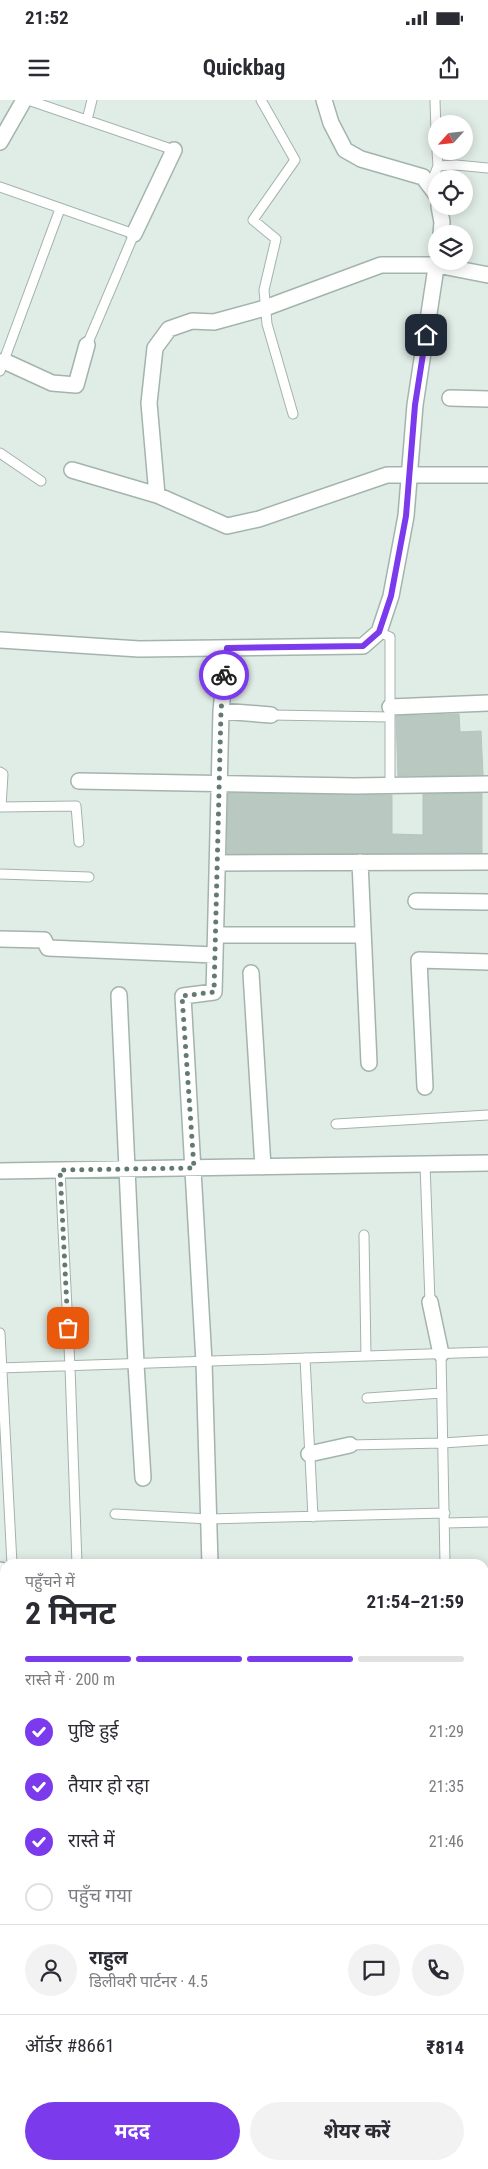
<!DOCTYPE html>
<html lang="hi">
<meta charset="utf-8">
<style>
:root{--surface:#fff;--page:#f2f2f3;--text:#2b2b33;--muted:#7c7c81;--line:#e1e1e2;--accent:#7c3aed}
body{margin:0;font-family:"Roboto Condensed","Noto Sans Devanagari",sans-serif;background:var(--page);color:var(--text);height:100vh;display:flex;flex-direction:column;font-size:19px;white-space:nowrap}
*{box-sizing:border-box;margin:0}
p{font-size:16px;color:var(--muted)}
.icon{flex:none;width:28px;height:28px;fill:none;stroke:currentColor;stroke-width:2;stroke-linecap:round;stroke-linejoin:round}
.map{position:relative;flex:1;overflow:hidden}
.drawer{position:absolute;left:0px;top:1459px;width:489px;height:611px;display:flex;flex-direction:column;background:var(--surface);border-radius:15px 15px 0 0;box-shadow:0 2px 12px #0003}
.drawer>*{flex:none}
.needle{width:32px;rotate:243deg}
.buttons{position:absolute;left:428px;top:15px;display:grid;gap:10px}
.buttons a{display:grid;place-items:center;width:45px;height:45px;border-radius:50%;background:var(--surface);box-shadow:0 2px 12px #0003;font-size:25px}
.pin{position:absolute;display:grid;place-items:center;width:42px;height:42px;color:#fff;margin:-21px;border-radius:10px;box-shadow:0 2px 8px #0006}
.courier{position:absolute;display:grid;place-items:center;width:50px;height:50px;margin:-25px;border:4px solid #7c3aed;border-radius:50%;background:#fff;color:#222;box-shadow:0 1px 6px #0007}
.head em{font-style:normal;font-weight:700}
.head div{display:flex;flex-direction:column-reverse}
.head{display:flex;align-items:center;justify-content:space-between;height:85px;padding:0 25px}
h1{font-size:32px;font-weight:700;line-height:38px}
.bar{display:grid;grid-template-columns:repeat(4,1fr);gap:8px 5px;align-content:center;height:60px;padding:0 25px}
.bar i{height:6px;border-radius:4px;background:var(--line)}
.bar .active{background:var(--accent)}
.bar p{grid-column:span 4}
.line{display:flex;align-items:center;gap:12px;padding:0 25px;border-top:1px solid var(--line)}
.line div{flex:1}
.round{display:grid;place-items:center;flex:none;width:52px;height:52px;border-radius:26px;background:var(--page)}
ol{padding:0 25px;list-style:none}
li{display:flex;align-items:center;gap:15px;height:55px}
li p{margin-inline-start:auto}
li .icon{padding:5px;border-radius:50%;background:var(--accent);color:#fff;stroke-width:4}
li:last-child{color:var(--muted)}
li i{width:28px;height:28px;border:2px solid var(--line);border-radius:50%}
.action{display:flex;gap:10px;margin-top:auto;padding:10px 25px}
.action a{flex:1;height:58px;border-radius:30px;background:var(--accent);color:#fff;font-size:20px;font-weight:700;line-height:58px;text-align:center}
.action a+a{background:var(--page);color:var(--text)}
.status{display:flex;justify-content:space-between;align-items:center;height:35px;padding:0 25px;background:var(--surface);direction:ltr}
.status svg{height:14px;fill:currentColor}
header{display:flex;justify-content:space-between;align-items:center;height:65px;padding:0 25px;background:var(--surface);font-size:22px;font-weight:700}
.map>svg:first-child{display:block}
</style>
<div class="status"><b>21:52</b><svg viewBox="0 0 49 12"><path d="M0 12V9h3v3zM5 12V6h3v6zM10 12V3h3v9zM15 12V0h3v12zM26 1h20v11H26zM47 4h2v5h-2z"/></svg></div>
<header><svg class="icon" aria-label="menu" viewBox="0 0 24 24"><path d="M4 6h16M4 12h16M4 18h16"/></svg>Quickbag<svg class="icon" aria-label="share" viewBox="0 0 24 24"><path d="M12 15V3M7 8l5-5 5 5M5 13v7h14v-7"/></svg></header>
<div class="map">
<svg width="488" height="2069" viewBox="0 0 488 2069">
<rect width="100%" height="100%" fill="#e0ece6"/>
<path fill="#b9c9c2" stroke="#b3c5bd" d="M 459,614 L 460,632 L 481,631 L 483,675 L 398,676 L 396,616 Z
M 228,693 L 392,695 L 392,734 L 423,735 L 423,694 L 482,693 L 482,753 L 227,754 Z"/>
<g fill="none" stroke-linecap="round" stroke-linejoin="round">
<defs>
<path id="service" d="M 28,0 L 174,50
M 261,0 L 295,60 L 253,120 L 276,139 L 264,190 L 267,224 L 293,314
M 435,0 L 436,32
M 87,20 L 92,0
M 437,51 L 438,66
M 430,86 L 438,66 L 456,65 L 488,68
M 0,87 L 134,134 L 87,245
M 0,271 L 60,109
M 0,353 L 41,381
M 379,532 L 390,537 L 390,686
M 271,615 L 390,617
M 0,672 L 3,674 L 1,707 L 76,706 L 79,742
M 0,774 L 89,777
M 336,1024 L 488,1015
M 425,1064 L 430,1202
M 60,1070 L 70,1267 L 77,1464
M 364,1135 L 366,1256
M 0,1233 L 12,1464
M 441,1254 L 445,1464
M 305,1258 L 313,1417
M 0,1268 L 488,1252
M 367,1298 L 442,1293
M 350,1345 L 443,1343 L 488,1340
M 115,1414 L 209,1419 L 445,1413
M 445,1423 L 488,1422
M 0,1504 L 4,1504 L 0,1521
M 484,1511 L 488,1510
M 0,1629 L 5,1630
M 484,1678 L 488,1678
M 0,1712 L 5,1713
M 0,1983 L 5,1980
M 484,2011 L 488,2045
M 16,2065 L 16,2069
M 447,2069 L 488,2066"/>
<path id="minor" d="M 324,0 L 331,23 L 345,50 L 361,59 L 423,77 L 436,94
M 0,42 L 24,0
M 439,106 L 442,122 L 441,134
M 134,134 L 174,50
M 4,261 L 52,283 L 76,285 L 87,245
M 450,298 L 488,299
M 72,370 L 157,395 L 227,426 L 259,419 L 387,375 L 488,375
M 157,395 L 149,303 L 155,248 L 169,229 L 192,221 L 214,222 L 265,208 L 381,165 L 437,165 L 488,175
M 0,540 L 139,549 L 363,546 L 379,532 L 391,496 L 406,416 L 415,305 L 437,161
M 390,607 L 488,603
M 221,611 L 271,615
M 79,681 L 354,686 L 488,684
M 360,762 L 369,963
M 218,763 L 488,762
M 416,801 L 488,802
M 216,835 L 363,835
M 0,839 L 44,840 L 48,848 L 215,855 L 221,611 L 227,548
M 251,873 L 263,1067
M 119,895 L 136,1264 L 143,1378
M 425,987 L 419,860 L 488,862
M 0,1071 L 488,1063
M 430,1202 L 441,1254
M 309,1354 L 350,1345
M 210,1464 L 204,1262 L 183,896 L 214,892 L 215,855
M 0,1470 L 5,1471
M 484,1757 L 488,1758
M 484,1906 L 488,1906
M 208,2065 L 208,2069"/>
</defs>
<use href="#service" stroke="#a3b4ad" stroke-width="11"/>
<use href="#minor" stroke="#a3b4ad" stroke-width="18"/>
<use href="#service" stroke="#fff" stroke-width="9"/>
<use href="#minor" stroke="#fff" stroke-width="15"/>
</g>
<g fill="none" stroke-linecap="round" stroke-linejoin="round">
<path stroke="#637a73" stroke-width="5" stroke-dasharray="0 9" d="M 68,1228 L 60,1070 L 194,1068 L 182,896 L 214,892 L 221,611 L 224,575"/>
<path stroke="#7c3aed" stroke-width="6" d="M 224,575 L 227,548 L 363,546 L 379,532 L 391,496 L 406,416 L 415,305 L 426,235"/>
</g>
</svg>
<div class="buttons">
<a><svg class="needle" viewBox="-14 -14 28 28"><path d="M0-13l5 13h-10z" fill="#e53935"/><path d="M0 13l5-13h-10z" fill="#7c7c81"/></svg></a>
<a><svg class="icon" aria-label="locate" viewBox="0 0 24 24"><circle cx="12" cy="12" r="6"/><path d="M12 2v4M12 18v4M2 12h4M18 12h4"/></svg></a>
<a><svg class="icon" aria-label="layers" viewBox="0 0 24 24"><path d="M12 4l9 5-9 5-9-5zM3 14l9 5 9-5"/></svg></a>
</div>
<div class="pin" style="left:68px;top:1228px;background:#ea580c"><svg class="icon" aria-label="bag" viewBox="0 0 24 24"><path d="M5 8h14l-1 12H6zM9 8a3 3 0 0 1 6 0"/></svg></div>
<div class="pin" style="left:426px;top:235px;background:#1f2937"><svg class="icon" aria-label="home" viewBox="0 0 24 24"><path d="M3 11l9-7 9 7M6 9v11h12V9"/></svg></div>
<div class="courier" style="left:224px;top:575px"><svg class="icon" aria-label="bike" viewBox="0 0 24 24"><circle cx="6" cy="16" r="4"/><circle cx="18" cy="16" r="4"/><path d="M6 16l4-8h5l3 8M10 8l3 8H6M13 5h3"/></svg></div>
<section class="drawer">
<div class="head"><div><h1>2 मिनट</h1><p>पहुँचने में</p></div><em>21:54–21:59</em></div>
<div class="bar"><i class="active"></i><i class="active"></i><i class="active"></i><i></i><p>रास्ते में · 200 m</p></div>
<ol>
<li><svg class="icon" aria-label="check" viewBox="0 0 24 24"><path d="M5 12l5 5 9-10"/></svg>पुष्टि हुई<p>21:29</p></li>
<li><svg class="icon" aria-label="check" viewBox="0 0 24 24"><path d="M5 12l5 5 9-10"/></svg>तैयार हो रहा<p>21:35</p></li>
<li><svg class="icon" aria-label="check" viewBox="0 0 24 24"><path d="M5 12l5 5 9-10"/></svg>रास्ते में<p>21:46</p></li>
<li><i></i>पहुँच गया</li>
</ol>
<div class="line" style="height:90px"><a class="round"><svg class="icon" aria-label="person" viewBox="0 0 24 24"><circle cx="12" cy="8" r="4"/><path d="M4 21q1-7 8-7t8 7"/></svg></a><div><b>राहुल</b><p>डिलीवरी पार्टनर · 4.5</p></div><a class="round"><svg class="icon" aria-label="chat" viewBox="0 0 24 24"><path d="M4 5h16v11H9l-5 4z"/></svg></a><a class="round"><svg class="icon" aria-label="phone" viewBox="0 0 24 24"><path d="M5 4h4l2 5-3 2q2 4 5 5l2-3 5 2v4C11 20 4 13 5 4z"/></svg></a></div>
<div class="line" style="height:65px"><div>ऑर्डर #8661</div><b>₹814</b></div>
<div class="action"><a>मदद</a><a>शेयर करें</a></div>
</section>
</div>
